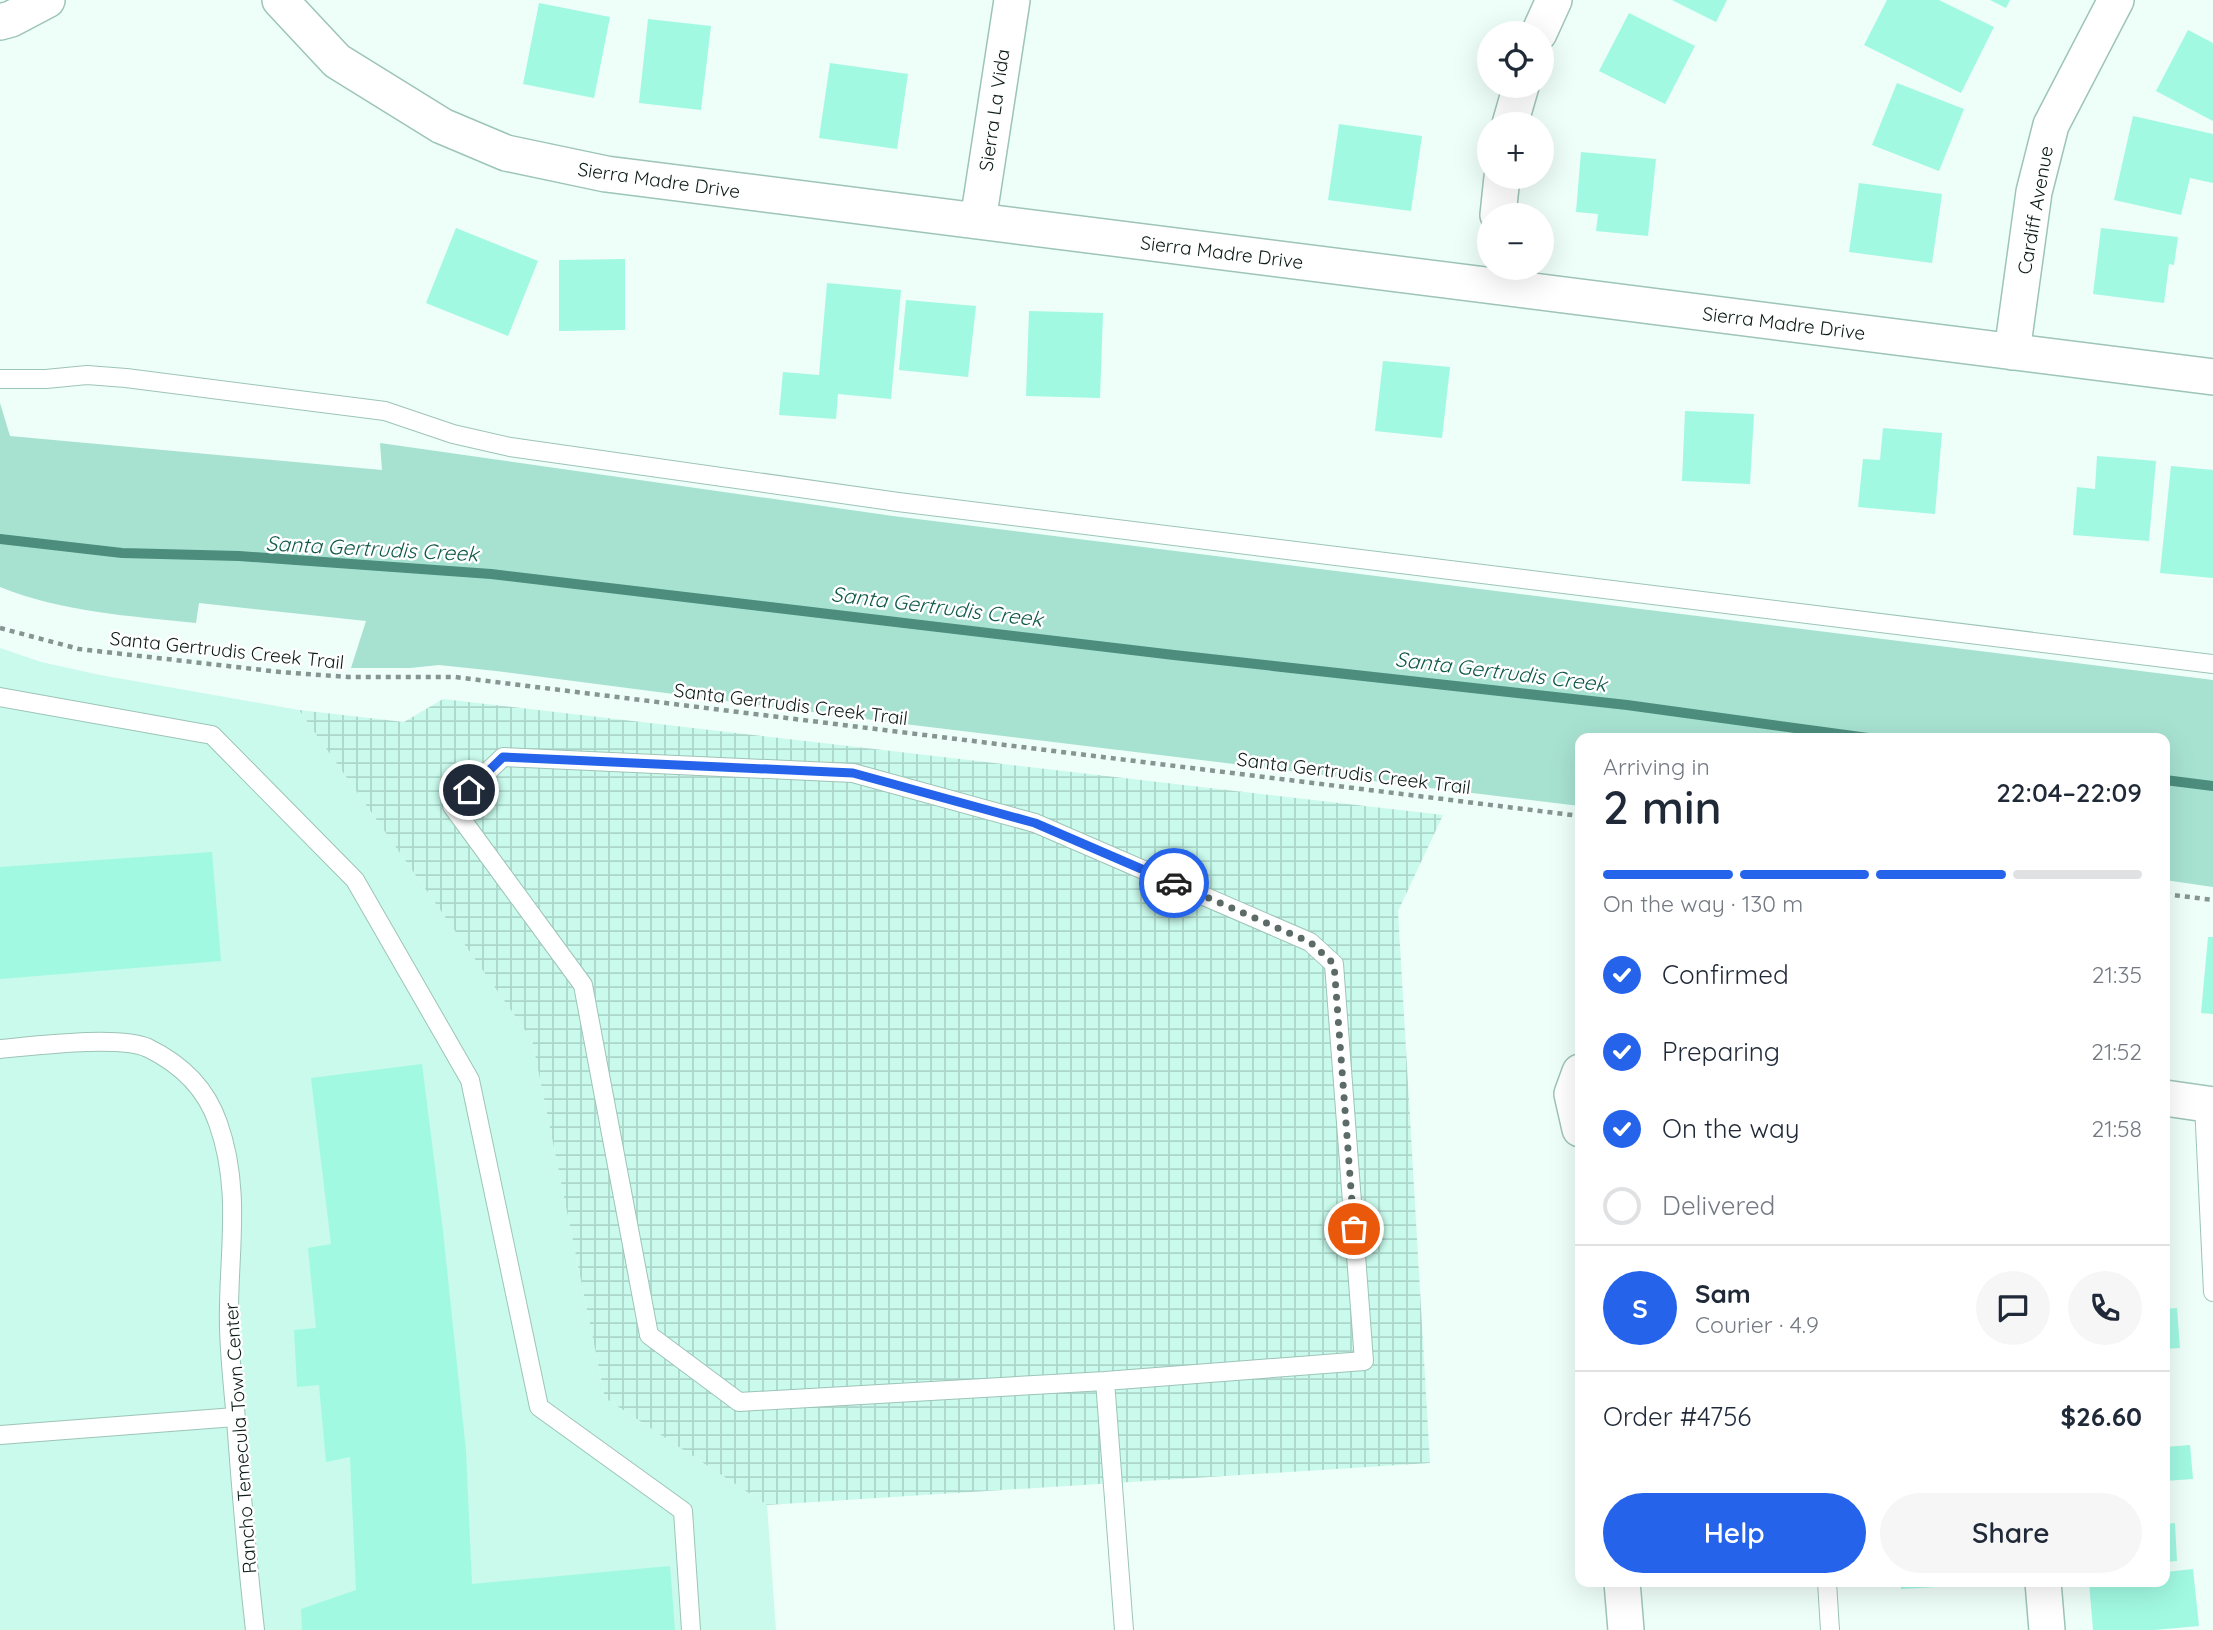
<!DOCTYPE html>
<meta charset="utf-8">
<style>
:root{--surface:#fff;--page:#f6f6f7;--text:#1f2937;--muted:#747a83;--line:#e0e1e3;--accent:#2563eb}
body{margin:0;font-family:Quicksand,sans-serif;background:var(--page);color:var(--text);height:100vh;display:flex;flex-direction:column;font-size:26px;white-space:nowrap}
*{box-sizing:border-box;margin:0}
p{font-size:23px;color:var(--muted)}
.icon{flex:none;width:38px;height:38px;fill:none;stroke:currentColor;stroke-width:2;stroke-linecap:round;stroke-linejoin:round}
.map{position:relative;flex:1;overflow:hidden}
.side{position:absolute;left:1575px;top:733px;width:595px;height:854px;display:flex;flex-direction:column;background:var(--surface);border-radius:14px;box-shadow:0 7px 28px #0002}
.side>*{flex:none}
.fabs{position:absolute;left:1477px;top:21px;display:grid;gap:14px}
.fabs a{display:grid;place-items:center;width:77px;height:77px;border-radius:50%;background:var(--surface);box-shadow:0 7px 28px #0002;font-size:35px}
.pin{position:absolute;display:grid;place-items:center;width:60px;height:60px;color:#fff;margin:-30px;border:4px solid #fff;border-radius:50%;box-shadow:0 2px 7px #0007}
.courier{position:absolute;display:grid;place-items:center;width:70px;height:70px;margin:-35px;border:5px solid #2563eb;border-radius:50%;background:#fff;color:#222;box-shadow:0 2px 9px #0007}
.summary em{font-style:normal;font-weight:600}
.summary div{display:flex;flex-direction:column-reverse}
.summary{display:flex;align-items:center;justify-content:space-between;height:119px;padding:0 28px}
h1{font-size:46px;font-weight:600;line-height:52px}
.bar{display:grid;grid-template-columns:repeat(4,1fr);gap:10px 7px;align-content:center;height:84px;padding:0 28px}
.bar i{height:9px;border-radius:5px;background:var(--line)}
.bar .current{background:var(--accent)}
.bar p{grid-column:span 4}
.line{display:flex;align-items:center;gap:18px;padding:0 28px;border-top:2px solid var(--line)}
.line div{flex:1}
.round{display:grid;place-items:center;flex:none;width:74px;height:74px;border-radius:37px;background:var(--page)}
ol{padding:0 28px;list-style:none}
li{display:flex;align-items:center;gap:21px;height:77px}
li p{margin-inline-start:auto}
li .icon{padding:7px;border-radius:50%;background:var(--accent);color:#fff;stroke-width:4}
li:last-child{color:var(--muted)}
li i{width:38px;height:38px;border:4px solid var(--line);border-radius:50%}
.action{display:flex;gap:14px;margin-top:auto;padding:14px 28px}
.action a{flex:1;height:80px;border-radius:42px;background:var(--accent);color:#fff;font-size:28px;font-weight:600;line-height:80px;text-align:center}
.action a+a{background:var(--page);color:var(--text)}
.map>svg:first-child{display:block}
</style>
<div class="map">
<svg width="2213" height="1630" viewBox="0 0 2213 1630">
<defs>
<pattern id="industrial-grid" width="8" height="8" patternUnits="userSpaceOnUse" patternTransform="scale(1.75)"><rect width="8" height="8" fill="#c9faeb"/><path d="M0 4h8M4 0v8" fill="none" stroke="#abd6c9"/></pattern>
</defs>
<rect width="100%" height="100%" fill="#eefef9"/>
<path fill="#c9faeb" d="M 0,648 L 41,662 L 100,675 L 299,710 L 532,1040 L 605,1398 L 767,1505 L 776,1630 L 0,1630 Z"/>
<path fill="url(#industrial-grid)" d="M 443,699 L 1443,815 L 1398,911 L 1430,1463 L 767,1505 L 605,1398 L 532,1040 L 299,710 L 404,722 Z"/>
<path fill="#a7e2d1" d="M 0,403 L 10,436 L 382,470 L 380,443 L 893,516 L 2213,680 L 2213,887 L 2165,880 L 2165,738 L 1580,738 L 1580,806 L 896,723 L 496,671 L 439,665 L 410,668 L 351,668 L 366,621 L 199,603 L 196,623 C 130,616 62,612 0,587 Z"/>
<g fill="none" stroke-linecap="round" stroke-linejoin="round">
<path stroke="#4c8d7d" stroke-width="10" d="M 0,539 L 122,553 L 239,556 L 491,574 L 1174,655 L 1627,705 L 1868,738
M 2165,780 L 2213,786"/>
</g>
<path fill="#a1f9e1" d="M 1672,0 L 1727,0 L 1716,22 Z
M 1887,0 L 1939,0 L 1994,27 L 1961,93 L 1864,45 Z
M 1990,0 L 2010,0 L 2006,8 Z
M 539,3 L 610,17 L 594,98 L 523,84 Z
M 1629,13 L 1695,46 L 1665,104 L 1599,71 Z
M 648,19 L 711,26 L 701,110 L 639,103 Z
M 2188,30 L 2213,43 L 2213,121 L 2156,91 Z
M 830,63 L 908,74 L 897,149 L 819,138 Z
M 1897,83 L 1964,109 L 1939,171 L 1872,145 Z
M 2133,116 L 2213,134 L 2213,183 L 2190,178 L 2181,215 L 2114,200 Z
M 1339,124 L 1422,136 L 1411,211 L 1328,200 Z
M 1581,152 L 1656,159 L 1648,236 L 1596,231 L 1598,214 L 1576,212 Z
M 1859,183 L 1942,194 L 1932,263 L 1849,252 Z
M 456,228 L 538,261 L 508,336 L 426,303 Z
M 2101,228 L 2178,237 L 2174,265 L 2169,264 L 2164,303 L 2093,294 Z
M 625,259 L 625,330 L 559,331 L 559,260 Z
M 827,283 L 901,290 L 891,399 L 838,394 L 836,419 L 779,415 L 783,372 L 819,375 Z
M 906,300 L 976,306 L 968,377 L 899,370 Z
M 1029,311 L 1103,313 L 1100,398 L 1026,396 Z
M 1383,361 L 1450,367 L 1442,438 L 1375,431 Z
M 1685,411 L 1754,414 L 1750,484 L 1682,481 Z
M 1883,428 L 1942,433 L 1935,514 L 1858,507 L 1863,459 L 1880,460 Z
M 2097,456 L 2156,461 L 2149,541 L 2073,535 L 2077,487 L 2095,489 Z
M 2171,466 L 2213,470 L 2213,578 L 2160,573 Z
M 212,852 L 221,961 L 0,979 L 0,867 Z
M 2208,937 L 2213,937 L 2213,1014 L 2201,1013 Z
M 422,1064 L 443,1231 L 466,1451 L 472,1584 L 670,1566 L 675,1630 L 302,1630 L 301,1609 L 356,1590 L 350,1457 L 326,1462 L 319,1385 L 297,1387 L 294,1330 L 316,1328 L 308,1248 L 331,1244 L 311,1078 Z
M 2177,1308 L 2180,1348 L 2165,1349 L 2165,1309 Z
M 2165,1387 L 2167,1387 L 2170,1421 L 2165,1421 Z
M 2190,1445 L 2193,1479 L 2165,1481 L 2165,1447 Z
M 2175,1523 L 2177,1561 L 2165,1562 L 2165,1524 Z
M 2193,1569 L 2199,1626 L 2154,1630 L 2093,1630 L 2089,1582 L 2165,1582 L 2165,1572 Z
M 1901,1582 L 1955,1582 L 1955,1586 L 1901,1589 Z"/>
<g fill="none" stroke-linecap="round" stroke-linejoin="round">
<defs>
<path id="service" d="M 0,379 L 46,379 L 87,375 L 126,378 L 385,411 L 453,434 L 510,447 L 898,502 L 2213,664
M 0,697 L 212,735 L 355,880 L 470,1080 L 539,1407 L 683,1511 L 691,1630
M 0,1049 C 34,1046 119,1035 148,1048 C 181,1064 206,1088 218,1123 C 243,1193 227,1258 229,1329 C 230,1359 233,1389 236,1419 C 241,1489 247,1560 255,1630
M 2204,1104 L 2213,1292
M 1105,1381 L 1364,1361 L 1334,964 L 1310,942 L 1035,823 L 853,773 L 503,757 L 452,806 L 583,985 L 649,1335 L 739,1402 L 1105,1381 L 1124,1630
M 0,1435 L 235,1417
M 1827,1582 L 1830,1630"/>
<path id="minor" d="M 280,0 L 337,61 L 442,126 L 506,153 L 606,174 L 2213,377
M 0,22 L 11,19 L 47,0
M 1539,33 L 1554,0
M 1510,124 L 1521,86
M 1498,215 L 1502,177
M 978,221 L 1012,0
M 2012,352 L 2034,192 L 2051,125 L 2116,0
M 1580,1072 L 1572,1094 L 1580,1129
M 2165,1098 L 2213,1105
M 1622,1582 L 1626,1630
M 2043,1582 L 2047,1630"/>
</defs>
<use href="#service" stroke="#9dc4b8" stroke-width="20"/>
<use href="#minor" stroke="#9dc4b8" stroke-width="38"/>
<path stroke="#869591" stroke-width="4.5" stroke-dasharray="5 5" stroke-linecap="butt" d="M 0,628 L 79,649 L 280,672 L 348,677 L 455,677 L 1580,816
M 2165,894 L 2213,900"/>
<use href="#service" stroke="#fff" stroke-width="18"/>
<use href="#minor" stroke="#fff" stroke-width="35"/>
</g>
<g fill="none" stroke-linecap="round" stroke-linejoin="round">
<path stroke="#5c6b67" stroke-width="7" stroke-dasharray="0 12.6" d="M 1174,883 L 1310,942 L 1334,964 L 1354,1229"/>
<path stroke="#2563eb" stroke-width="9" d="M 469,790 L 503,757 L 853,773 L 1035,823 L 1174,883"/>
</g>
<g text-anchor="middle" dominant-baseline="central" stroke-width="5" stroke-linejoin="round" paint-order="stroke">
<g font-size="19" fill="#0d1c18" stroke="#fff">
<text transform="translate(994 110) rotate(-82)">Sierra La Vida</text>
<text transform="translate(659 180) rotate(8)">Sierra Madre Drive</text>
<text transform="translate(2035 210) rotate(-80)">Cardiff Avenue</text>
<text transform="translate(1222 252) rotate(7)">Sierra Madre Drive</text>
<text transform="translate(1784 323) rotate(7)">Sierra Madre Drive</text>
<text transform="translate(227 650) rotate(6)">Santa Gertrudis Creek Trail</text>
<text transform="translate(791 704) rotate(7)">Santa Gertrudis Creek Trail</text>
<text transform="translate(1354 773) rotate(7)">Santa Gertrudis Creek Trail</text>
<text transform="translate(240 1438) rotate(-94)">Rancho Temecula Town Center</text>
</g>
<g font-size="21" font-style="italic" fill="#0f594a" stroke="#fff">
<text transform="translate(372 548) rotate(3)">Santa Gertrudis Creek</text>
<text transform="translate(937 606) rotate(7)">Santa Gertrudis Creek</text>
<text transform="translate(1501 671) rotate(7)">Santa Gertrudis Creek</text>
</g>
</g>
</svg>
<div class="fabs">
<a><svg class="icon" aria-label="locate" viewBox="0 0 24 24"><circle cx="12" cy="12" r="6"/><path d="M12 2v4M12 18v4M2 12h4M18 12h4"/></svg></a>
<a>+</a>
<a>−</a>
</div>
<div class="pin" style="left:1354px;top:1229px;background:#ea580c"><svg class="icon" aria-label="bag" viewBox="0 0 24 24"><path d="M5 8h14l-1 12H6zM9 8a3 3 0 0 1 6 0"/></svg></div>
<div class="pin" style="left:469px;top:790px;background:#1f2937"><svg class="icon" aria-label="home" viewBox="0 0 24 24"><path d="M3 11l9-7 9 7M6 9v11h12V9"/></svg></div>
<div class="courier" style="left:1174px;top:883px"><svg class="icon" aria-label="car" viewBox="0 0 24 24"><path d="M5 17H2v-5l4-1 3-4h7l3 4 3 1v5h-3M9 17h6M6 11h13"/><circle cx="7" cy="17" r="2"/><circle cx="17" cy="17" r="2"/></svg></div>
<section class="side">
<div class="summary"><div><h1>2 min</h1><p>Arriving in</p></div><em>22:04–22:09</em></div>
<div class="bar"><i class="current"></i><i class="current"></i><i class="current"></i><i></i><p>On the way · 130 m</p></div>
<ol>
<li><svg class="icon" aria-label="check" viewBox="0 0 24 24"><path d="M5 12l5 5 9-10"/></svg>Confirmed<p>21:35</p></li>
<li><svg class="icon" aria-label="check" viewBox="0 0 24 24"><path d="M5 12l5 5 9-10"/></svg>Preparing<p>21:52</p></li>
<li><svg class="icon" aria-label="check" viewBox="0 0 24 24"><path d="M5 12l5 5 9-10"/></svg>On the way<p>21:58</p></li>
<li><i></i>Delivered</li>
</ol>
<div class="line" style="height:126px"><b class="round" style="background:var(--accent);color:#fff">S</b><div><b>Sam</b><p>Courier · 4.9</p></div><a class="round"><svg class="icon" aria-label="chat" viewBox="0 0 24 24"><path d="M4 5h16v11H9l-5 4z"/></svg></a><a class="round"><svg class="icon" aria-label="phone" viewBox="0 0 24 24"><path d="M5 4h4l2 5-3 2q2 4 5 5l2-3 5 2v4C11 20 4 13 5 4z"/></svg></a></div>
<div class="line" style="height:91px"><div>Order #4756</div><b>$26.60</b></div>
<div class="action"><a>Help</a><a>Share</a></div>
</section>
</div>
